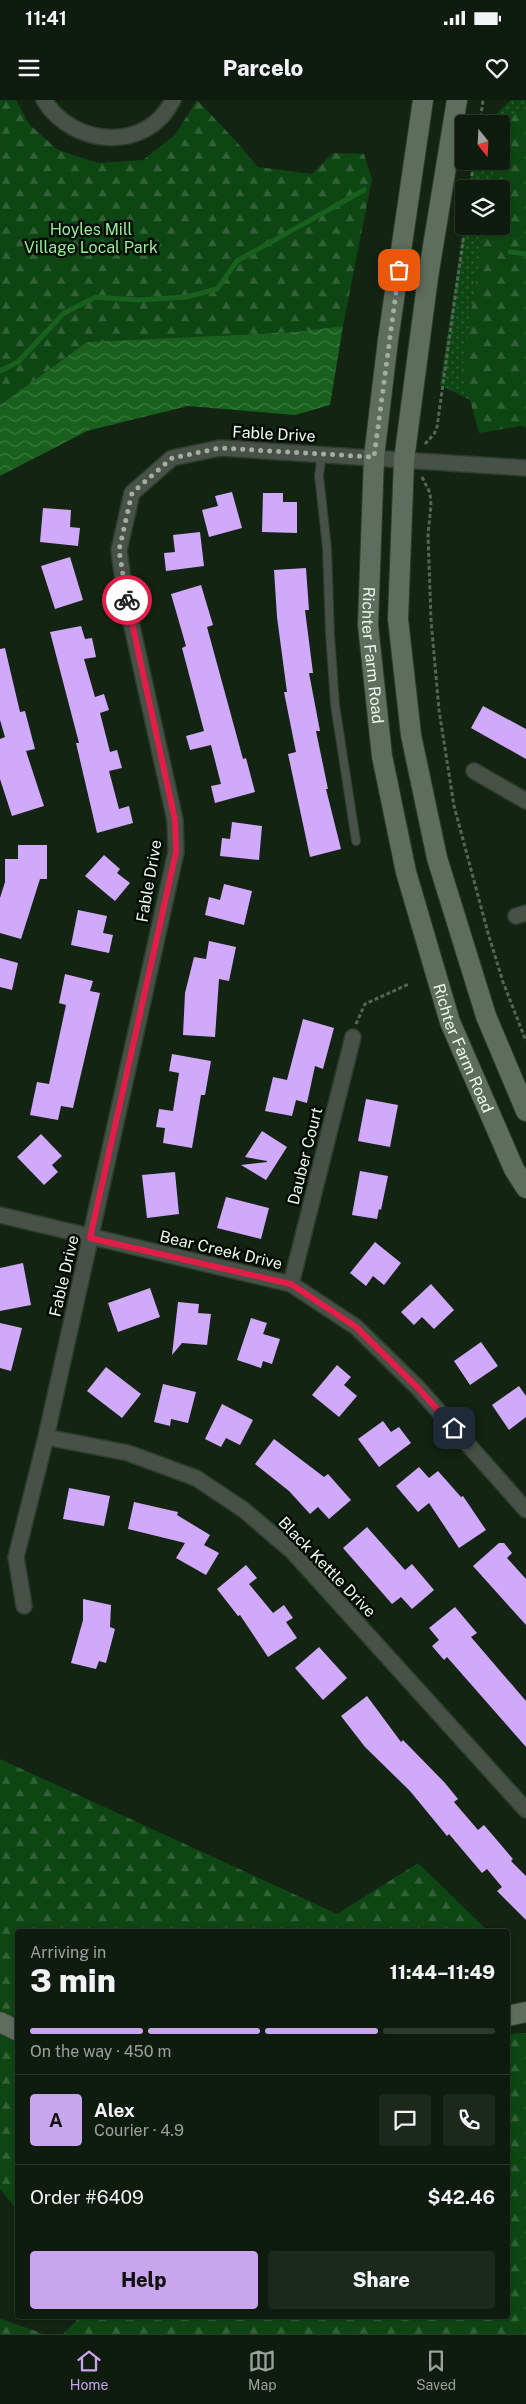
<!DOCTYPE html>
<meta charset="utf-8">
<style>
:root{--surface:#0e1b0e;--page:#1c281c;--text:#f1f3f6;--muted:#9ba19e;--line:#2e392e;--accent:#c9a5ee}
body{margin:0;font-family:"Public Sans",sans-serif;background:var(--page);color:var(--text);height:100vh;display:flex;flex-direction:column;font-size:19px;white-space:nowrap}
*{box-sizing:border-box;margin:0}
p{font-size:16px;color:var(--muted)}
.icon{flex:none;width:28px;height:28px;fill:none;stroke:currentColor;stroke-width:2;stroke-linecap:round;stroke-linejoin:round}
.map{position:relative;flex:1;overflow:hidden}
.drawer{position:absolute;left:15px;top:1829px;width:495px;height:390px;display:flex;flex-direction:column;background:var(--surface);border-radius:5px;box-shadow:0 1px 4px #0004,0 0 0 1px var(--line)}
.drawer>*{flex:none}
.needle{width:32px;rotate:162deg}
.tools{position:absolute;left:455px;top:15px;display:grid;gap:10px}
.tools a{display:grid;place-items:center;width:55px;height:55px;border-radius:5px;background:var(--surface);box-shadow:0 1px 4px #0004,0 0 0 1px var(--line);font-size:25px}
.pin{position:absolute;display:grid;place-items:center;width:42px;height:42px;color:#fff;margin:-21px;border-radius:10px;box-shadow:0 2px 8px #0006}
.courier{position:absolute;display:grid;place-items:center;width:50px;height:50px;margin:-25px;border:4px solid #e11d48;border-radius:50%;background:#fff;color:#222;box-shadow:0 1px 6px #0007}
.headline em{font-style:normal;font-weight:800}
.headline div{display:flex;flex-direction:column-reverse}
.headline{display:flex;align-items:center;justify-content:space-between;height:85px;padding:0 15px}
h1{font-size:32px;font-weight:800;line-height:38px}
.bar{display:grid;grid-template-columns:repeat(4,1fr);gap:8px 5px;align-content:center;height:60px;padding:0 15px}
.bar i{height:6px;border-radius:4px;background:var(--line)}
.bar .current{background:var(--accent)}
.bar p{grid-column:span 4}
.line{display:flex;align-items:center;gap:12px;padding:0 15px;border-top:1px solid var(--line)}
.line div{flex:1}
.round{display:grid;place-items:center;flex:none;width:52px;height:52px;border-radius:5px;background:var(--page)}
.button{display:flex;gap:10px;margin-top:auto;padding:10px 15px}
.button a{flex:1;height:58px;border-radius:5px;background:var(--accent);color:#111;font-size:20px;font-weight:800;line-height:58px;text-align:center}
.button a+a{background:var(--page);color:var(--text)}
.status{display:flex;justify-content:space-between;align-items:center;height:35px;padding:0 25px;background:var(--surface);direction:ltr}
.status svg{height:14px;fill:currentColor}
header{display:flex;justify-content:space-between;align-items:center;height:65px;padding:0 15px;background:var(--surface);font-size:22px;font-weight:800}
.tabs{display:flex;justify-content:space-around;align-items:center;height:70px;border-top:1px solid var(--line);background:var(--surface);font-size:14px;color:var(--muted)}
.tabs a{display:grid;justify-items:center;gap:2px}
.tabs .current{color:var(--accent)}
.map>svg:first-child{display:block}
</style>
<div class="status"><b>11:41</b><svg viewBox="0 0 49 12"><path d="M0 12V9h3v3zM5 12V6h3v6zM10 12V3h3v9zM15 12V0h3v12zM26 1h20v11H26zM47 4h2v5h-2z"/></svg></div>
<header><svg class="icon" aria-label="menu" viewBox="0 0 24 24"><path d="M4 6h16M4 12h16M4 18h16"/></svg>Parcelo<svg class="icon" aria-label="heart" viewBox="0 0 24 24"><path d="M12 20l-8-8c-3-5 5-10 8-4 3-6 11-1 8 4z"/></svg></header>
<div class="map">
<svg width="526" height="2234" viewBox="0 0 526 2234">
<defs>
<pattern id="grass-dots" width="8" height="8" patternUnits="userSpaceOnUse" patternTransform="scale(1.25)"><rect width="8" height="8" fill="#0e4613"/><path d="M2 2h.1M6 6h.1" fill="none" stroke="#316136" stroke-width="1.8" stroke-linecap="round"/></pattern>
<pattern id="forest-firs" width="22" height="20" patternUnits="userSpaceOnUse" patternTransform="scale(1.25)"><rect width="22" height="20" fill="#0e4613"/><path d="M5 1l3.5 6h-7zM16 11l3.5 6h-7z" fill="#316136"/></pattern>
<pattern id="water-waves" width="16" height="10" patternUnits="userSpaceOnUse" patternTransform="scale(1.25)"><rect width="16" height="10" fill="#19601e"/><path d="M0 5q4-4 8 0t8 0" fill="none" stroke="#3b783f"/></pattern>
</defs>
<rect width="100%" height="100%" fill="#132413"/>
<path fill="url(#grass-dots)" d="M 511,0 L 526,0 L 526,328 L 440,285 L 464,126 L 501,126 L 501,89 L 469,89 L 473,61 L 501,61 L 501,24 L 486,24 Z"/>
<path fill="url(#forest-firs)" d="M 0,0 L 16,0 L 29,24 L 58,50 L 98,63 L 143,60 L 175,35 L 197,0 L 235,40 L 258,67 L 312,74 L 333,53 L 364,54 L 372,79 L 343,226 L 295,232 L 87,242 L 0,305 Z
M 526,2 L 526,325 L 479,333 L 462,271 L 485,126 L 501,126 L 501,89 L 491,89 L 495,61 L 501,61 L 501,29 Z
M 0,1659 L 337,1814 L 418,1763 L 488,1831 L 18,1831 L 17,1921 L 0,1912 Z
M 0,1933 L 17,1942 L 17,2109 L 0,2089 Z
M 526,1933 L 526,2234 L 63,2234 L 81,2216 L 508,2216 L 508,1934 Z
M 0,2219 L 1,2219 L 44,2234 L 0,2234 Z"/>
<path fill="url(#water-waves)" d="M 343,226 L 330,305 L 295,315 L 188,306 L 87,331 L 0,376 L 0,305 L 87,242 L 295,232 Z"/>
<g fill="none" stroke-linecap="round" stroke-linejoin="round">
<path stroke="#19601e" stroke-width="5" d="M 510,152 L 526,154
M 0,271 L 18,262 L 64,213 L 96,197 L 138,200 L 186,197 L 217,189 L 237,161 L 364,90"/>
</g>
<path fill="#d1a9fa" d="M 232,392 L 242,428 L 209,437 L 202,410 L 218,406 L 215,396 Z
M 263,393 L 283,393 L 283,402 L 297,402 L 297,433 L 262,432 Z
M 43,408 L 71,410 L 70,427 L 80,428 L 78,446 L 40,442 Z
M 200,432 L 204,466 L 166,471 L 164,453 L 175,452 L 173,435 Z
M 70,457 L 83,500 L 55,509 L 41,466 Z
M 306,468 L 309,510 L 305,510 L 313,573 L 309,573 L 320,631 L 316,631 L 328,689 L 326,689 L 341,749 L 310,757 L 288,654 L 296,652 L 284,592 L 287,592 L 277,517 L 274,470 Z
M 201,485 L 213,525 L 207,527 L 243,659 L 246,658 L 255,692 L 215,703 L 211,686 L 221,684 L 211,645 L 190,650 L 186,636 L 204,631 L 182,548 L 186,546 L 171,494 Z
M 81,526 L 85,539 L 92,538 L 96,557 L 84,559 L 95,597 L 104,594 L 109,610 L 100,613 L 110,652 L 117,650 L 122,668 L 109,671 L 119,709 L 129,706 L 133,723 L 97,733 L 76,643 L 79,643 L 50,532 Z
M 5,548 L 20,612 L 25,611 L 35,649 L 26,651 L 44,706 L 12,716 L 0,679 L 0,639 L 5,637 L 0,620 L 0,549 Z
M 483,606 L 526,629 L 526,659 L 471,628 Z
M 232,722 L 262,726 L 259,760 L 220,756 L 222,738 L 230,739 Z
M 18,745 L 47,745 L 47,779 L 40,779 L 21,839 L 0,833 L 0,798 L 5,782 L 5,759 L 18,759 Z
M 104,755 L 120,769 L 117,773 L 130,783 L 115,801 L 85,776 Z
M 224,784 L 252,791 L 244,825 L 205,815 L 209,797 L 220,800 Z
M 78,810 L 107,816 L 103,833 L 113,835 L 109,853 L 71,845 Z
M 209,841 L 236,847 L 229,881 L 219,879 L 215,937 L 183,935 L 185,893 L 194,857 L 206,859 Z
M 0,858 L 18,863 L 12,890 L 0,887 Z
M 65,874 L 93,881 L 90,891 L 100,893 L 73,1008 L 61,1006 L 58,1020 L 30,1015 L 37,982 L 49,984 L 66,905 L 59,903 Z
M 303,919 L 334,928 L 323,969 L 315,966 L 307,1003 L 296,1000 L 292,1016 L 265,1011 L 273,977 L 287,980 Z
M 172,954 L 211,961 L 205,995 L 201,995 L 192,1048 L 163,1043 L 165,1028 L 156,1027 L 159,1009 L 173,1011 L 179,973 L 169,971 Z
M 366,999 L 398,1005 L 390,1047 L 358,1041 Z
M 262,1031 L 287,1047 L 266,1080 L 241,1065 L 267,1062 L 267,1061 L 245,1057 Z
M 41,1034 L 62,1056 L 52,1065 L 58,1072 L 44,1085 L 17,1057 Z
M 360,1071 L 388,1076 L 381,1110 L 379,1109 L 377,1119 L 352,1115 Z
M 175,1072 L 179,1114 L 147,1118 L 142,1075 Z
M 226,1097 L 269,1108 L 261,1139 L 217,1128 Z
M 375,1142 L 401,1163 L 384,1185 L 373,1176 L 366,1186 L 350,1173 Z
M 23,1163 L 31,1205 L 0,1211 L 0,1168 Z
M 431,1184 L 454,1210 L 434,1229 L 422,1217 L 414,1225 L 401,1212 Z
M 150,1188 L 160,1217 L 118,1232 L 108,1203 Z
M 178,1202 L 199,1204 L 198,1213 L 211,1214 L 207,1245 L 182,1243 L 172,1255 Z
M 251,1218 L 267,1223 L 263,1234 L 280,1239 L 272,1264 L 263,1261 L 261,1268 L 237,1260 Z
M 0,1223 L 22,1228 L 11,1271 L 0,1268 Z
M 481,1242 L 498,1266 L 470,1285 L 454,1261 Z
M 337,1265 L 351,1277 L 344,1285 L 357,1296 L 339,1317 L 312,1295 Z
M 106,1267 L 141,1294 L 122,1318 L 87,1291 Z
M 163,1284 L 196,1292 L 188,1323 L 171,1319 L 170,1326 L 154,1322 Z
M 519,1286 L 526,1296 L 526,1317 L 509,1330 L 492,1305 Z
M 222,1304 L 253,1320 L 240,1345 L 226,1338 L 221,1347 L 205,1339 Z
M 383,1321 L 391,1332 L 399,1327 L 411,1343 L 379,1367 L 358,1339 Z
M 274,1339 L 324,1377 L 328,1374 L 351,1400 L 329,1419 L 318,1407 L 310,1414 L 289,1391 L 255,1364 Z
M 419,1367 L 429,1378 L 438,1371 L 461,1397 L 463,1396 L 486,1430 L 459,1448 L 429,1403 L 418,1412 L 396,1386 Z
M 69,1388 L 110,1396 L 104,1426 L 63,1419 Z
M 134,1402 L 178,1412 L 177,1415 L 210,1435 L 204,1445 L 219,1453 L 206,1475 L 176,1458 L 185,1443 L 128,1429 Z
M 367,1427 L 405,1470 L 412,1464 L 434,1490 L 412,1509 L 401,1497 L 392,1504 L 343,1448 Z
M 499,1443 L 504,1443 L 512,1453 L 507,1458 L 526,1479 L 526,1525 L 473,1466 Z
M 246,1465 L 257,1478 L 249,1484 L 273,1513 L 284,1505 L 293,1518 L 286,1522 L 297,1538 L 268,1557 L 240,1515 L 238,1516 L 217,1489 Z
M 83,1499 L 111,1505 L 110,1527 L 115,1529 L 106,1563 L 99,1561 L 96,1569 L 71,1563 L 83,1520 Z
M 455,1507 L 477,1533 L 471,1537 L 526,1601 L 526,1647 L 447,1557 L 444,1560 L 432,1546 L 439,1540 L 429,1528 Z
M 319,1547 L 347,1578 L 323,1600 L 295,1568 Z
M 367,1596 L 401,1642 L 403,1640 L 445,1683 L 458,1699 L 454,1702 L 478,1730 L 484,1725 L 513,1759 L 511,1761 L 526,1776 L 526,1820 L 497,1791 L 502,1787 L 487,1769 L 482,1773 L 449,1734 L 447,1736 L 410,1691 L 365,1647 L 341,1616 Z"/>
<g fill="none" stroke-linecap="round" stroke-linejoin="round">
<defs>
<path id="lane" d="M 322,354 L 319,376 L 327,448 L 330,534 L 335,605 L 356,741"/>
<path id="street" d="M 44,0 C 73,47 147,53 173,0
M 474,671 L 526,701
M 516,816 L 526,813
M 0,1115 L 291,1184 L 356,1227 L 418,1288 L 526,1410
M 291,1184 L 353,937
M 46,1337 L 128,1353 L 196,1378 L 244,1410 L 292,1451 L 526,1710
M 24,1506 L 16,1457 L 46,1337 L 176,752 L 175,720 L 125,495 L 119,450 L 132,393 L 172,358 L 220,348 L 526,368"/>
<g id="secondary">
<path id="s1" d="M 423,0 L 388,240 L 374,357 L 368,525 L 382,656 L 406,772 L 450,922 L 514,1069 L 526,1088"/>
<path d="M 457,0 L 428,177 L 404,360 L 398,519 L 411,635 L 437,758 L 486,916 L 526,1011"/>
<path d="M 508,1916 L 526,1912"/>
<path d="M 0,1922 L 18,1931"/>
</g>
</defs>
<use href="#lane" stroke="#2d3e2d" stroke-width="10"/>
<use href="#street" stroke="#2d3e2d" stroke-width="18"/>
<use href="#secondary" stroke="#2d3e2d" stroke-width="22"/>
<path stroke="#566656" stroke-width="3" stroke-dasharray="4 2.5" stroke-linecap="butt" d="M 480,24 L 483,0
M 470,89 L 474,61
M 425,344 L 434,334 L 437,327 L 465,126
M 422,377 L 430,393 L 431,405 L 428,435 L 431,520 L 439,610 L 454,706 L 488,833 L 503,882 L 526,941
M 356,924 L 365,904 L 409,884"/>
<use href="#lane" stroke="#485148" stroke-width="8"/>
<use href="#street" stroke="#485148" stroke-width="15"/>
<use href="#secondary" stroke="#5f6d5e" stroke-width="20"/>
</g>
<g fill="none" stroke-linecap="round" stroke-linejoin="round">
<path stroke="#a1aea0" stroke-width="5" stroke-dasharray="0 9" d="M 127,500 L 119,450 L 132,393 L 172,358 L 220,348 L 374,357 L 399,170"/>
<path stroke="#e11d48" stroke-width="6" d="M 127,500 L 175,720 L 176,752 L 90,1138 L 291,1184 L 356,1227 L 418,1288 L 454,1328"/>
</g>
<g text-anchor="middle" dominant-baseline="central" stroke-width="5" stroke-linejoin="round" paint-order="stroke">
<g font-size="16" fill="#94ee94" stroke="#050b05">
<text x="91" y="129">Hoyles Mill<tspan x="91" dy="18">Village Local Park</tspan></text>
</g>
<g font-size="16" fill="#edf9ec" stroke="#050b05">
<text transform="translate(274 334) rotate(3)">Fable Drive</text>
<text stroke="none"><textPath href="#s1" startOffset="559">Richter Farm Road</textPath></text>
<text transform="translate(149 781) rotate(-80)">Fable Drive</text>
<text stroke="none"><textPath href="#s1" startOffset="964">Richter Farm Road</textPath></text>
<text transform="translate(305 1056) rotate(-76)">Dauber Court</text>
<text transform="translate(221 1150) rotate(13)">Bear Creek Drive</text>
<text transform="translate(64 1176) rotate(-77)">Fable Drive</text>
<text transform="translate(327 1467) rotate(46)">Black Kettle Drive</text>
</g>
</g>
</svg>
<div class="tools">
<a><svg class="needle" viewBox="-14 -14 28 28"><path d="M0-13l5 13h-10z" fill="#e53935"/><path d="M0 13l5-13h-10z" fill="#9ba19e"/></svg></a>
<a><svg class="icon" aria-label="layers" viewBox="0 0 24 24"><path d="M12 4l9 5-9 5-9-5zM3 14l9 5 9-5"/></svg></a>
</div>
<div class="pin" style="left:399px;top:170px;background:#ea580c"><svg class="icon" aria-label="bag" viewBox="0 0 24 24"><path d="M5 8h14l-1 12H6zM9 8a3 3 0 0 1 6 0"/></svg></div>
<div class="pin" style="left:454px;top:1328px;background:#1f2937"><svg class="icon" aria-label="home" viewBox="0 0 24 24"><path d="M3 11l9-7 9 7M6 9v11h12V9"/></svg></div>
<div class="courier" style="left:127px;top:500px"><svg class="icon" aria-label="bike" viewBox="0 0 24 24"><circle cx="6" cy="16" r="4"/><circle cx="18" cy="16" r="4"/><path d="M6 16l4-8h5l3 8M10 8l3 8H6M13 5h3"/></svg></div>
<section class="drawer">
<div class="headline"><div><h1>3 min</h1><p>Arriving in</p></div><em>11:44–11:49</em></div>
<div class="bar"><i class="current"></i><i class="current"></i><i class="current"></i><i></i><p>On the way · 450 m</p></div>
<div class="line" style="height:90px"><b class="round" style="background:var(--accent);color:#111">A</b><div><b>Alex</b><p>Courier · 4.9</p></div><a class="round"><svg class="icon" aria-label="chat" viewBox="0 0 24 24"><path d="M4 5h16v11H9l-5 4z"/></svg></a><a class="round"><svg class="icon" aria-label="phone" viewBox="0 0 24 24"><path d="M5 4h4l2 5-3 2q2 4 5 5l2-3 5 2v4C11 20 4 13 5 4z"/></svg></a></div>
<div class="line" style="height:65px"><div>Order #6409</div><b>$42.46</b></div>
<div class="button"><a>Help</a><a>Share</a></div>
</section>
</div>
<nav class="tabs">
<a class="current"><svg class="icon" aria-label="home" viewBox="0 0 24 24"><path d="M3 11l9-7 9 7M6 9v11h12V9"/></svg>Home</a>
<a><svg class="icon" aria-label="map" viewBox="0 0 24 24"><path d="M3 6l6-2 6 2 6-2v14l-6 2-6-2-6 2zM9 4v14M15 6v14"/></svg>Map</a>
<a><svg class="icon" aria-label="saved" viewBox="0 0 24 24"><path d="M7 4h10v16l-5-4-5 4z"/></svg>Saved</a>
</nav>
